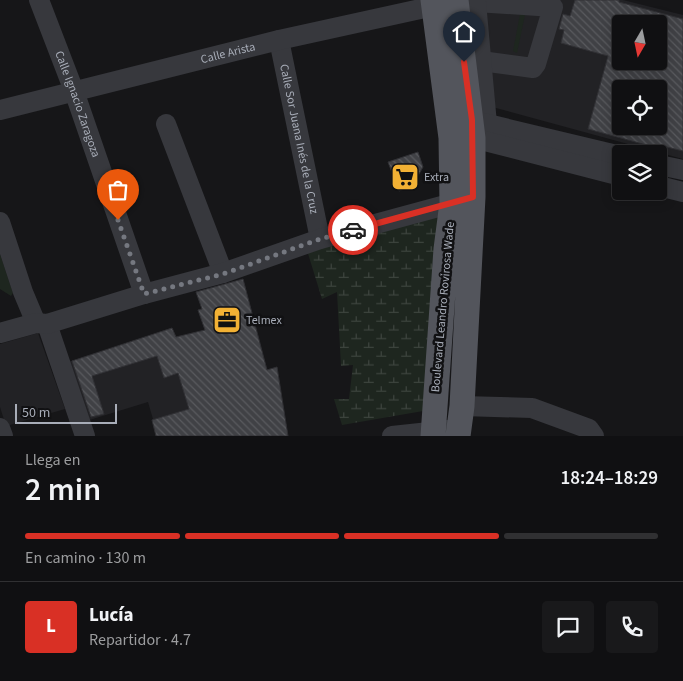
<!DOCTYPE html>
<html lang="es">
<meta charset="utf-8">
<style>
:root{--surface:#101012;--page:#19191b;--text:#f1f3f6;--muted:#9c9d9f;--line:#303032;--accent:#d93025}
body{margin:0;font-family:"Source Sans 3",sans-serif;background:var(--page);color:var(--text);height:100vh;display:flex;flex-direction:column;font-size:19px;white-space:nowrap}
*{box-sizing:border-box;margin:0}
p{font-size:16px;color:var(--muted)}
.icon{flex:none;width:28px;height:28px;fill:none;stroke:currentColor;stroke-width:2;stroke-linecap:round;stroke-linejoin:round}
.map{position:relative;height:436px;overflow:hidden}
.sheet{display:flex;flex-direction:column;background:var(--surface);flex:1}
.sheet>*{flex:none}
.needle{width:32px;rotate:189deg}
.tools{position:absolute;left:612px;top:15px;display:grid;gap:10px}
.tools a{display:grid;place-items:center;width:55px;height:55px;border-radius:5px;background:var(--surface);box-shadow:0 2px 12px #0003,0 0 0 1px var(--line);font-size:25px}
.scale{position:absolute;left:15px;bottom:12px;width:102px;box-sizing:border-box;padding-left:5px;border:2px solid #a8adb8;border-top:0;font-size:14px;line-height:18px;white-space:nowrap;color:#a8adb8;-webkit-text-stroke:4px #111113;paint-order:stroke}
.pin{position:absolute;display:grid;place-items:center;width:42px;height:42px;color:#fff;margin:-51px -21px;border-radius:50% 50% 50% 0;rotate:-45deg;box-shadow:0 0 5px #0007}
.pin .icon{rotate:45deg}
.courier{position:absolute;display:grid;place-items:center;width:50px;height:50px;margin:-25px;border:4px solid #d93025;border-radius:50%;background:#fff;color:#222;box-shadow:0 1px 6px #0007}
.summary em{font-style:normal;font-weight:600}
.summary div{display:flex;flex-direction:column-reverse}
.summary{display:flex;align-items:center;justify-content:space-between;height:85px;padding:0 25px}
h1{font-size:32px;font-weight:600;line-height:38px}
.bar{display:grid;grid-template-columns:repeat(4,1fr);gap:8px 5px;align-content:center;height:60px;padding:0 25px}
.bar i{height:6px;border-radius:4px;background:var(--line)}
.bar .active{background:var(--accent)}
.bar p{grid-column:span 4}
.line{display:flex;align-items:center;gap:12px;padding:0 25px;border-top:1px solid var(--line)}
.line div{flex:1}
.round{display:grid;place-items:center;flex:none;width:52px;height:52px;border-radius:5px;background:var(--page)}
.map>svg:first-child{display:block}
</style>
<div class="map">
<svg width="683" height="436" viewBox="0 0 683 436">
<defs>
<pattern id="wetland-marsh" width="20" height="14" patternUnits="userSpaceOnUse" patternTransform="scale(1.25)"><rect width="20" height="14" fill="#1e261f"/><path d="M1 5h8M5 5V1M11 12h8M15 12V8" fill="none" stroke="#3c433d"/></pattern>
<pattern id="building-back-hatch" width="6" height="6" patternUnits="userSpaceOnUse" patternTransform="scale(1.25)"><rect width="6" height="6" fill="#404145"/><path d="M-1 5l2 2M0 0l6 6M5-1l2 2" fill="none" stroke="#595a5e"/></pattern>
</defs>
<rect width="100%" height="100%" fill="#161618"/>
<path fill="#222225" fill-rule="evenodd" d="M 460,0 L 623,0 L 683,15 L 683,159 L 474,102 ZM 621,24 L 659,24 L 659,61 L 621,61 ZM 621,89 L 659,89 L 659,126 L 621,126 Z
M 172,329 L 193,387 L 277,367 L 288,436 L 158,436 L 148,402 L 83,422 L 65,363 Z
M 38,333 L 65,409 L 6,426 L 0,407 L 0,344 Z"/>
<path fill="#1e261f" d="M 521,9 L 526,10 L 517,53 L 513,51 Z
M 0,254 L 13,293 L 11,296 L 0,289 Z"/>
<path fill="url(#wetland-marsh)" d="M 441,209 L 423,411 L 342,425 L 334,399 L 349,399 L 353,365 L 341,366 L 337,292 L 322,299 L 306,247 Z"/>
<path fill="url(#building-back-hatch)" stroke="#303034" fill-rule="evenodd" d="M 575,0 L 619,0 L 619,2 L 683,19 L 683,151 L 663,146 L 661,149 L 588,129 L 608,56 L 561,43 L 564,30 L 559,29 L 563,14 L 570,16 ZM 621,24 L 659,24 L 659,61 L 621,61 ZM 621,89 L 659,89 L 659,126 L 621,126 Z
M 418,152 L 423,167 L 412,186 L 399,191 L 388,162 Z
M 243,279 L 267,370 L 277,367 L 288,436 L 156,436 L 152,420 L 189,409 L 178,373 L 164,378 L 157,356 L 92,376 L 104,414 L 91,417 L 72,361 L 172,328 L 176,337 L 205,330 L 198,310 L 202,309 L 196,292 Z"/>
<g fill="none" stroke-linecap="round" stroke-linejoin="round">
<g stroke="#37383d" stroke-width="20">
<path id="s1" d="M 39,0 L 74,91 L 144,294"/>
<path d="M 476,2 L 553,7 L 536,64 L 533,68 L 481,61"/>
<path id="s2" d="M 279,40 L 320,239"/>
<path id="s3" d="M 0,110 L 279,40 L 434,6 L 476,2 L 487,124"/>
<path d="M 475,121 L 621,156"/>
<path d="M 166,124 L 223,273"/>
<path d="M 460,138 L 473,138 L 621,176"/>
<path d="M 659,165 L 683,170"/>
<path d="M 659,186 L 683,192"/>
<path d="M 0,222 L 23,292 L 36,323"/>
<path d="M 47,324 L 85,436"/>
<path d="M 0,333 L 36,323 L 47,324 L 144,294 L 223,273 L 320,239 L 464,200"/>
<path d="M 462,406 L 532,408 L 589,429 L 594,436"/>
<path d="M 0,428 L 3,436"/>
<path d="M 392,436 L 448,430"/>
</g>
<path stroke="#53555c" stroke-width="25" d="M 433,0 L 451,138 L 452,203 L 446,249 L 433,436
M 456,0 L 473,138 L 473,197 L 462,406 L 458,436"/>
</g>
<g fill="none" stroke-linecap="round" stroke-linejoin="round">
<path stroke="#757880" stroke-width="5" stroke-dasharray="0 9" d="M 118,220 L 144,294 L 223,274 L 320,239 L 353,230"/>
<path stroke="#d93025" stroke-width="6" d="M 353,230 L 473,197 L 472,120 L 464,62"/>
</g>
<defs>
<symbol id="supermarket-square" viewBox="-11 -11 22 22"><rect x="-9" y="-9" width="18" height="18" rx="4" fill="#f2b134" stroke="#111113"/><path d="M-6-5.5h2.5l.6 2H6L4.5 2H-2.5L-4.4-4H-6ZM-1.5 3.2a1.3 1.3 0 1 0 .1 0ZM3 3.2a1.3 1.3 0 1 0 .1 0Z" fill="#111"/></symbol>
<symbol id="office-square" viewBox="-11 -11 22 22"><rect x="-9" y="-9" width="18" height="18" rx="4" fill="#f2b134" stroke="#111113"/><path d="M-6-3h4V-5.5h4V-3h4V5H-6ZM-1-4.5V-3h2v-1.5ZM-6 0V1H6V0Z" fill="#111"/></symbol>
</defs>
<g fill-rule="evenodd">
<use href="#supermarket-square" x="389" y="161" width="32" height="32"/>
<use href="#office-square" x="211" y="304" width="32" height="32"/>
</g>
<g text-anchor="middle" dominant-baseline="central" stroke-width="5" stroke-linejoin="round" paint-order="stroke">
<g font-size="12" fill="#a8adb8" stroke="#111113">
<text stroke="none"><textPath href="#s3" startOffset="235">Calle Arista</textPath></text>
<text stroke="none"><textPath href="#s1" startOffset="111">Calle Ignacio Zaragoza</textPath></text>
<text stroke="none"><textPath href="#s2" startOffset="101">Calle Sor Juana Inés de la Cruz</textPath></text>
<text transform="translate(443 307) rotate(-85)">Boulevard Leandro Rovirosa Wade</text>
</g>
<g font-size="12" fill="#a8adb8" stroke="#111113" text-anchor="start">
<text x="424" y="177">Extra</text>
<text x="246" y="320">Telmex</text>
</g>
</g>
</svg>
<div class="tools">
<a><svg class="needle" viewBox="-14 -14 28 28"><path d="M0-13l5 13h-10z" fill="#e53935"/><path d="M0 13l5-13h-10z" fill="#9c9d9f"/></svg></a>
<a><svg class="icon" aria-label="locate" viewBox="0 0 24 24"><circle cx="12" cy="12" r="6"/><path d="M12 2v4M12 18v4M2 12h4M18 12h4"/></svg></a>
<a><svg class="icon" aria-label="layers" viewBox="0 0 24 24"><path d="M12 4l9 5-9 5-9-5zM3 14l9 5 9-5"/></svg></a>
</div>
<div class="scale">50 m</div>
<div class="pin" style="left:118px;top:220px;background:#ea580c"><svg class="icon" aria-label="bag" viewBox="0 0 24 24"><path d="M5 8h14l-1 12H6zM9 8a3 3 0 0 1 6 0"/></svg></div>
<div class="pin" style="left:464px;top:62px;background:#1f2937"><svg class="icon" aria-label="home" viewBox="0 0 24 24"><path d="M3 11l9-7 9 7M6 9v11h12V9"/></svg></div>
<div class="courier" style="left:353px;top:230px"><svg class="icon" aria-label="car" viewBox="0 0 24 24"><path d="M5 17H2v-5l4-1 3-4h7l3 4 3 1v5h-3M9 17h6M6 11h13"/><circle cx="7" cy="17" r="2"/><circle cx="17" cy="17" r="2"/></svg></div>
</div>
<section class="sheet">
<div class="summary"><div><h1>2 min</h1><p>Llega en</p></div><em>18:24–18:29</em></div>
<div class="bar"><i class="active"></i><i class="active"></i><i class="active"></i><i></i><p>En camino · 130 m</p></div>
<div class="line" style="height:90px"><b class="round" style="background:var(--accent);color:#fff">L</b><div><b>Lucía</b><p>Repartidor · 4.7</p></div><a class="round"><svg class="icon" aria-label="chat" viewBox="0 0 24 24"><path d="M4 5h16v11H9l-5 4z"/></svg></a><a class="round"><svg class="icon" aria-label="phone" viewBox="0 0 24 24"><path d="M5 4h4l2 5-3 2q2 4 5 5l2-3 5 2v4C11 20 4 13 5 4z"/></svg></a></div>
</section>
